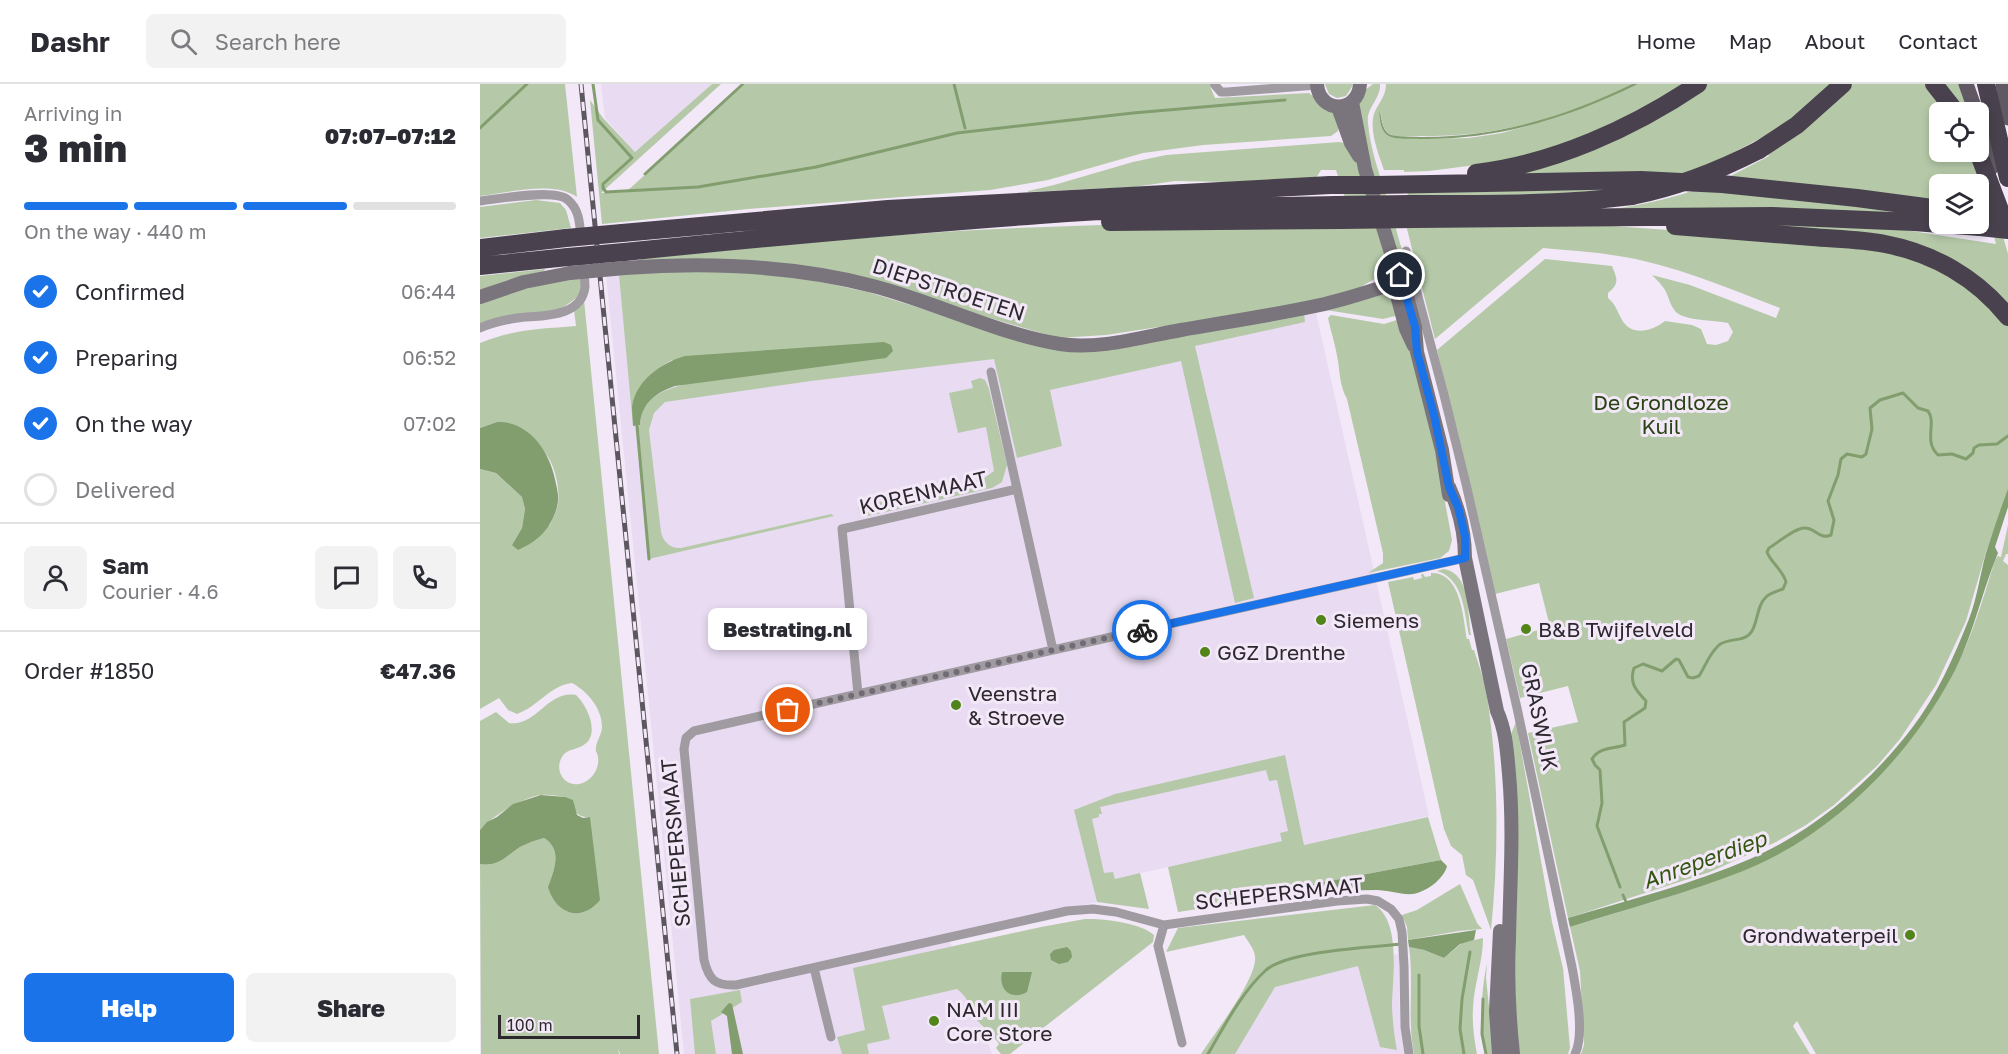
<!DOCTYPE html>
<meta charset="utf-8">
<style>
:root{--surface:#fff;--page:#f2f2f3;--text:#2b2b33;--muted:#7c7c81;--line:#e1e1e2;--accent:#1a73e8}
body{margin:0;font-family:"Golos Text",sans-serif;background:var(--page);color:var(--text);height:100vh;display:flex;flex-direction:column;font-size:22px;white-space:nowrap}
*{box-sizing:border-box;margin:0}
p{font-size:20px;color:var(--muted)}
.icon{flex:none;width:33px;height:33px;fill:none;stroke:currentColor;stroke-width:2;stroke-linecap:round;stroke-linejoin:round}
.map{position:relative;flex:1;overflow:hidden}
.sheet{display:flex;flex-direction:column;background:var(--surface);width:480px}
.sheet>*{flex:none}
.fabs{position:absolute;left:1449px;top:18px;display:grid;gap:12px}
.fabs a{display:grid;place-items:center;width:60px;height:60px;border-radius:9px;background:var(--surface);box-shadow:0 3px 9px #0003;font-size:30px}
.scale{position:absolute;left:18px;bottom:15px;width:142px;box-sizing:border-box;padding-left:6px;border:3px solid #2c282e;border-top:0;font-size:16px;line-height:21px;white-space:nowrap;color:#2c282e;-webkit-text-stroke:4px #f2e8f8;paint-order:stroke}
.pin{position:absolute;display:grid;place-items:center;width:51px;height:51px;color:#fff;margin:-26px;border:3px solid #fff;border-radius:50%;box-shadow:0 2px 6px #0007}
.courier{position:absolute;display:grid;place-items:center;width:60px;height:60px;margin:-30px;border:4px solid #1a73e8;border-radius:50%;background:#fff;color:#222;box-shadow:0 2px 8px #0007}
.bubble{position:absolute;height:42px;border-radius:9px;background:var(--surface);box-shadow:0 3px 9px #0003;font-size:20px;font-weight:800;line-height:42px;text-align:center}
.summary em{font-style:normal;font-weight:800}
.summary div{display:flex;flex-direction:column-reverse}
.summary{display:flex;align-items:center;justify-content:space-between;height:102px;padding:0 24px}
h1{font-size:39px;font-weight:800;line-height:45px}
.bar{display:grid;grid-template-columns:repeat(4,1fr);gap:9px 6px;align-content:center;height:72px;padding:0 24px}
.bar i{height:8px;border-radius:4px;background:var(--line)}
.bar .on{background:var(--accent)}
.bar p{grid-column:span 4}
.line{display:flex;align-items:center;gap:15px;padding:0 24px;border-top:2px solid var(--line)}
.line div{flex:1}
.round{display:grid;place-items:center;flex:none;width:63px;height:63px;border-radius:9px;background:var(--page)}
ol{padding:0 24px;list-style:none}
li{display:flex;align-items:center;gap:18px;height:66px}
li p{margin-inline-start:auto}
li .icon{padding:6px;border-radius:50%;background:var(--accent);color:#fff;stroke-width:4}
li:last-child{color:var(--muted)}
li i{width:33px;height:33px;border:3px solid var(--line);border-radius:50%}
.action{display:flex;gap:12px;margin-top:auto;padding:12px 24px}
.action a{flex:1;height:69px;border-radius:9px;background:var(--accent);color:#fff;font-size:24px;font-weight:800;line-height:69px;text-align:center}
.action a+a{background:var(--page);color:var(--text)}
header{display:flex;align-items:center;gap:36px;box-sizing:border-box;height:84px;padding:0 30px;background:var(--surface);border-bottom:2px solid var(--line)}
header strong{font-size:28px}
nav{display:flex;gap:33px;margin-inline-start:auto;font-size:21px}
.search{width:420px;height:54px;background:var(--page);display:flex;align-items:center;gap:15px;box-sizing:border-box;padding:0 21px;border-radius:9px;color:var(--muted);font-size:22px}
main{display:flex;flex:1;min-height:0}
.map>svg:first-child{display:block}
</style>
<header>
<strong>Dashr</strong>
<div class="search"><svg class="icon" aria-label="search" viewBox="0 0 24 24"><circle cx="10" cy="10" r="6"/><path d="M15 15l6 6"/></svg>Search here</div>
<nav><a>Home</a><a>Map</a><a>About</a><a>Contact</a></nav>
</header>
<main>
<section class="sheet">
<div class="summary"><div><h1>3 min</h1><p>Arriving in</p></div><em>07:07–07:12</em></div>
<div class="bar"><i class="on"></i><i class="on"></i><i class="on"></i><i></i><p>On the way · 440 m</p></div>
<ol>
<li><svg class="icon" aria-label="check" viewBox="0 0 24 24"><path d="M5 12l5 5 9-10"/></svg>Confirmed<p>06:44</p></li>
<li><svg class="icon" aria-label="check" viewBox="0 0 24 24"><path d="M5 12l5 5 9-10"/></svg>Preparing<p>06:52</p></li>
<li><svg class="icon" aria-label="check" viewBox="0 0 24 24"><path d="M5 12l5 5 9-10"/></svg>On the way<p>07:02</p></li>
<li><i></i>Delivered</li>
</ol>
<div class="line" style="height:108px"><a class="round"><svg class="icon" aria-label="person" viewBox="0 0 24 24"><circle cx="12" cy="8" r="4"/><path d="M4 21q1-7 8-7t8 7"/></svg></a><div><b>Sam</b><p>Courier · 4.6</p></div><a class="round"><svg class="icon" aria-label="chat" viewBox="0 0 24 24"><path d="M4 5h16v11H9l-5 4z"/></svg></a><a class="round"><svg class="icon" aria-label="phone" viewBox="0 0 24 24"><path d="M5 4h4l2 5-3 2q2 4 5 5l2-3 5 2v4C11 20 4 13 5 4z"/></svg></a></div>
<div class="line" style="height:78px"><div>Order #1850</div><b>€47.36</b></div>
<div class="action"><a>Help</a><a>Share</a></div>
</section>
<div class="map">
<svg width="1528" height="970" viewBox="0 0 1528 970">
<rect width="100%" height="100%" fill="#f2e8f8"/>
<path fill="#e9dcf2" d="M 121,0 L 232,0 L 155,68 L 125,34 Z
M 126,191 L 268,192 L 609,272 L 836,229 L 949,732 L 824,761 L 802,757 L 635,795 L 613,801 L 617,818 L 467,850 L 512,970 L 204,970 Z
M 919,870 L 920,936 L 924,970 L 738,970 L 787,889 Z"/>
<path fill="#b5c9a8" d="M 0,0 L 85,0 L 97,113 C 73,96 28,109 0,112 Z
M 232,0 L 241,0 L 121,109 L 146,108 L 265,0 L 729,0 L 735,14 L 829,9 L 853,28 L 859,36 L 858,47 L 851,52 L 723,61 L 663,69 L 568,96 L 510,106 L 268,125 L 122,140 L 110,16 L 123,34 L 155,68 Z
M 845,0 L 872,0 L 873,1 L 866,12 L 857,14 L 849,10 Z
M 893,0 L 900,0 C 901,15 886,23 888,39 C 890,64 899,88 906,112 C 914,136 920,160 927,184 L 925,186 L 922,184 L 891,85 L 878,21 L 885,6 Z
M 906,0 L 1152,0 C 1081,35 1017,54 937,52 C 929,52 912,55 906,47 C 902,42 902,31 899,26 L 904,47 L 910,52 L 956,55 L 989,54 L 1022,49 L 1065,37 L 1112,20 L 1158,0 L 1206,0 L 1158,29 L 1073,64 L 1011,79 L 949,87 L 924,88 L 924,86 L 904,86 C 899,71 889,47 894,30 C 898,19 906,13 906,0 Z
M 1225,0 L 1358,0 L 1343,15 L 1281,54 L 1235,78 L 1202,90 L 1004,94 Z
M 1373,0 L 1450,0 L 1472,28 L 1460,28 L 1460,68 L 1495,68 L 1508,100 L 1528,170 L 1528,228 L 1457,173 L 1182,136 L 1373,138 L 1516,160 L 1504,113 L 1499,113 L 1498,100 L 1460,100 L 1459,117 L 1243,96 L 1289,72 L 1288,70 L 1352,21 Z
M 1458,0 L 1482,0 L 1491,28 L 1480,28 Z
M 859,58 L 865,59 L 875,70 L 906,172 L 905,184 L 896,194 L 877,205 L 851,213 L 770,229 L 626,251 L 578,254 L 366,192 L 161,178 L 160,175 C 303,160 448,146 592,142 C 686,139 780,141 874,141 L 856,86 L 841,86 L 836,94 L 748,98 L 695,97 L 654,103 L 548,108 L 548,107 L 574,101 L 653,78 L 686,71 Z
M 1070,99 L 1139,106 L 930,117 L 926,105 Z
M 1223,103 L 1459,129 L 1135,125 C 1165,120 1194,114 1223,103 Z
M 56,116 L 80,119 L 86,126 L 91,144 L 0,154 L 0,123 Z
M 926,141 L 1133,142 L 1381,160 L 1467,186 L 1528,239 L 1528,407 L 1506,468 L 1486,537 L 1456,601 L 1420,655 L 1397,682 L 1354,721 L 1326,741 L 1296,758 L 1230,788 L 1088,834 L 1048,649 L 1098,638 L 1088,602 L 1040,614 L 1026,555 L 1070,543 L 1059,499 L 1015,510 L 957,266 L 1065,175 L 1132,182 C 1137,195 1140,199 1128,209 L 1128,214 C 1136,221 1136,225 1141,234 C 1150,253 1171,248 1185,237 L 1212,241 L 1221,245 L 1227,260 L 1236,261 L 1248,257 L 1253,248 L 1248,239 C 1235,236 1205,237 1196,228 C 1190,222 1189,213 1185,206 C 1182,201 1177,196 1172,191 L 1210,201 L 1296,234 L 1300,224 C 1255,207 1211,188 1164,177 C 1131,169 1097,167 1063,164 L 955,255 Z
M 65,185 L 64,187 L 34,194 L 0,206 L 0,192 Z
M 239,185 L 327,195 L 388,208 L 570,264 L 824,229 L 825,238 L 715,262 L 774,514 L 755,519 L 701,277 L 570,306 L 582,362 L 537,374 L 514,275 L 331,297 L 185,318 L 174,329 L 169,346 L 181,448 C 183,458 191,465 201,464 L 351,430 L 354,432 L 169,475 L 157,342 L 160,341 C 161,310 191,303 216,298 L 192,276 C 161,293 152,307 153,342 L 139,191 Z
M 84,195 L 102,195 L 100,209 L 96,214 L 81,225 L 0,240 L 0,219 L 49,202 Z
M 900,210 C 912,212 915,221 919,231 L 903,235 L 846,226 Z
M 104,216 L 179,970 L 140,970 L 138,964 L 139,970 L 1,970 L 0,780 C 19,783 26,772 40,763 C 48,759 56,756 64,754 C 83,766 74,786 68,803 L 110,733 C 96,734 92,724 85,713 C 77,712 68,710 61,711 C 43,713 12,732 0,746 L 0,637 L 16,628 L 29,639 C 57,643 67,606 96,611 C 107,621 120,649 105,660 C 98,666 87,664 82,673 C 74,686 84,703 99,700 C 111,698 120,685 118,673 C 118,670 115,668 116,664 C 116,658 122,650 122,643 C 122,624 107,607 92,599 C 69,602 59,622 37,630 L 28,626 L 19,614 L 0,625 L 0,385 L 16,389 L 42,413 L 45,425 L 42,444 L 32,461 L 70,441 C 73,434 77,427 78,419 C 80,405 75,380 65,369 C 54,358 31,347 17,338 L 0,344 L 0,259 C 35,245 60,245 96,242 L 94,226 Z
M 851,231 L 904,240 L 920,235 L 940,296 L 953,353 L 972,456 L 969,467 L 960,474 L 888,489 L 903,479 L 903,469 L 867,315 C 860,302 860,291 858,277 C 856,263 851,248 848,234 Z
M 500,294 L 505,296 L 509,305 L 527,381 L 522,398 L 512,404 L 503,406 L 388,432 L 380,430 L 378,423 L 503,395 L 514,387 L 506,343 L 478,349 L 469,309 L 493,304 L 491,297 Z
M 1528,441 L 1528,470 L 1526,470 L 1523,477 L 1528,481 L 1528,970 L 1336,970 L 1317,937 L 1313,942 L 1330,970 L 1101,970 L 1104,961 L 1100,887 L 1090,843 C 1148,825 1207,809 1263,786 C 1350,751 1429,674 1472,591 C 1492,554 1503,515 1515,476 L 1518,472 L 1521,473 Z
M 964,485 C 991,490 987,528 991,551 L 989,551 C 984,528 984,495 957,487 Z
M 951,489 C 981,488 983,533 987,555 L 989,555 L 992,566 L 994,566 C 998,579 1003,592 1006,606 C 1019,684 1019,767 1011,846 L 993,796 L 986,791 L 982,771 L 971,762 L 964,745 L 908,498 L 933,493 L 934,496 L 942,494 L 941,490 L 943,490 L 945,493 L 951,492 Z
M 1036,638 L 1072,838 L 1083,884 L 1090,964 L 1088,970 L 1036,970 L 1029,655 Z
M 805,671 L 824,761 L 948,733 L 961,776 L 807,805 L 786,810 L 777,816 L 698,828 L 688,783 L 802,757 L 800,749 L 808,747 L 797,696 L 789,697 L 786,686 L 620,723 L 622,730 L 619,730 L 619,733 L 612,735 L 624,789 L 633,788 L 635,795 L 660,789 L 669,825 L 617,818 L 594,726 L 635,710 Z
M 980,800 L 997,839 L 1002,845 L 979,847 L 928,856 L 927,843 L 922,831 L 937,826 Z
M 895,821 C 922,839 912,896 912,924 C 913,938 914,952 917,966 L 900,963 L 878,882 L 795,903 L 755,970 L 721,970 C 734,950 778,894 775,872 C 774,864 768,858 764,851 L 686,868 L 698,844 Z
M 605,835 C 622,834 662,839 674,851 L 673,858 L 530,970 L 521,970 L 516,964 L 519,960 C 512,950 503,943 495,934 C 485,922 493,918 477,905 L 402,922 L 410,955 L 387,960 L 389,970 L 362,970 L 357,953 L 385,946 L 373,884 L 561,843 Z
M 1003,854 C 1003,878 994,900 993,924 C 992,939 994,955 997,970 L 934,970 C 927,934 934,898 929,863 L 944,866 L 964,874 L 982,859 Z
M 1007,879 L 1006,894 L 1014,970 L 1005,970 C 1001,935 1000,914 1007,879 Z
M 260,906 L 262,918 L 231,937 L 236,970 L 215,970 L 210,915 Z"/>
<path fill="#829d6e" d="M 1152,0 L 1158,0 C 1088,34 1019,56 940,55 C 931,54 912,57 905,49 C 900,43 900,33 899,26 C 902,32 901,45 909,50 C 918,54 931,52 941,53 C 1015,54 1085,33 1152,0 Z
M 404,258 L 411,261 L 413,267 L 406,274 L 195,302 C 177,308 161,319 160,341 L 153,342 C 153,336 152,329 152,323 C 156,296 181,279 205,272 Z
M 17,338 C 51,337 71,370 76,400 C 78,408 79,415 77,423 C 71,445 58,457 38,466 L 32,461 L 42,444 L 45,425 L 42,413 L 16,389 L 0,385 L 0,344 Z
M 1528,405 L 1528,423 L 1515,463 L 1518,469 C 1501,510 1493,553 1472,592 C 1427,676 1352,751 1263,787 C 1207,809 1147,825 1090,843 L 1088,834 C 1149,816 1212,800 1270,775 C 1334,747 1390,699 1432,644 C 1456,613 1474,573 1489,535 C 1497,514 1500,491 1506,469 C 1513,448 1520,426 1528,405 Z
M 61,711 L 85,713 L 93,716 L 97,731 L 103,734 L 110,733 L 120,816 C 101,839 76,830 68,803 C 74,786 83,766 64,754 C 56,756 48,759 40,763 C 26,772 19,783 0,780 L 0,746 L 7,738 L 17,733 L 33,720 Z
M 961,776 L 967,782 C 964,795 946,808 933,810 C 921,811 908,806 896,806 C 857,806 816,811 777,816 L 786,810 L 807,805 Z
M 996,846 L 994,856 L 980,860 L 964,874 L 944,866 L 929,863 L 928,856 Z
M 587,863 L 591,867 L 592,873 L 588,878 L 579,880 L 571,876 L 570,870 L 574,866 Z
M 522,888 L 552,888 L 547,908 C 531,917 518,906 522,888 Z
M 249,919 L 252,920 L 263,970 L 252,970 L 247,932 L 241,928 Z"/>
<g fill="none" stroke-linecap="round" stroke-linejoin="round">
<path stroke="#829d6e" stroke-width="3" d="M 113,0 L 118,36 L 152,74 L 123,100 L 123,104 L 126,108 L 218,103 L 336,83 L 477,49 L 653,29 L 805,16
M 474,0 L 485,44
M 0,44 L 47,0
M 165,90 L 263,0
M 157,342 L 169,475
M 1140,803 L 1117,742 L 1122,719 L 1120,686 L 1115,681 L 1112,675 C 1119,663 1133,665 1145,661 L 1144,638 L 1165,624 L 1166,617 C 1156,606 1149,599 1154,584 L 1163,580 L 1182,587 L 1196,575 L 1199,576 L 1208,593 L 1213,594 L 1219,592 C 1226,581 1229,570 1239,561 C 1249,553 1265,559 1272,547 C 1278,537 1277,521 1286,513 C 1290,509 1298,507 1303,505 L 1306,498 C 1303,486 1291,479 1287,468 L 1289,464 C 1299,458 1313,445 1324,444 C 1335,443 1339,456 1351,451 L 1354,436 L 1348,417 L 1358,391 L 1361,375 L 1367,370 L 1382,373 L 1386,370 L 1392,345 L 1390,324 L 1400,316 L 1423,309 L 1438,324 L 1448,327 C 1457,339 1443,357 1458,371 L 1472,370 L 1486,375 L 1493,369 L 1494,364 L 1499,361 L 1517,360 L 1528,352
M 1143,811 L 1147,820
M 939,891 L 939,942 L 943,970
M 1003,915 L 1002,950 L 1006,970
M 728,970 C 745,941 761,909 786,886 C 808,867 892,863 922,860
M 984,970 L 980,945 L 982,915 L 990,868"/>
<path stroke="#9f9ba1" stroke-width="9" d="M 734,0 L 741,8 L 747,8 L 837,1
M 0,117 C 18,115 76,104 88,116 C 100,126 100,142 101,156
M 926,167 L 964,311 L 986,400 L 1037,624 L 1092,883 C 1096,905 1105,950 1095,970
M 0,244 C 11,239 24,236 37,234 C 59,231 101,235 105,203 C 105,197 104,190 103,184
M 511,288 L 573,566 L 378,610 L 362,445 L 537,405
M 573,566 L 985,474
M 378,610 L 214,647 L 206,654 L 204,665 L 224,876 C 229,896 235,902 256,901 L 587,827 L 613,825 L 636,828 L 684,841 L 857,817 L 887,815 L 898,817 L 911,825 L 919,835 L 922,848 L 924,882 L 925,943 L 929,970
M 684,841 L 678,862 L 702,959
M 334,884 L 351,953"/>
<path stroke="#7a747d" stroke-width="14" d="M 837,0 C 839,30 878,30 880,0
M 872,18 L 885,85 L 911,169 L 923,197 L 935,243 L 937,268 L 962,366 L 969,411
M 858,23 L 871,59 L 879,72
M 145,184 C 229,178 312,181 393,202 C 455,218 518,250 580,260 C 619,266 662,253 701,246 C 747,238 794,231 840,221 C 868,215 895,205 923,197
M 0,213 L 44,198 L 90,189
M 918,215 L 926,245 L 934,262
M 969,403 C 980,427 985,448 985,474 L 1017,627 C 1026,647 1027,668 1029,690 C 1034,745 1030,800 1029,855 C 1027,894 1029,932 1033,970
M 1019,970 L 1016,927 L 1020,847"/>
<path stroke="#605964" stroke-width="15" d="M 1486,0 L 1496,28
M 1523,0 L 1528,34
M 1498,37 L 1512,83"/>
<path stroke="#49424e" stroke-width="18" d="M 1454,0 L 1476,28
M 1506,0 L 1528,94
M 1279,66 L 1317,41 L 1363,0
M 1498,68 L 1523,134
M 996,89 C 1073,80 1153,44 1218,0
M 897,101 L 1161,96 L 1242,100 L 1377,114 L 1460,125
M 930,120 C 1004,120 1078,121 1152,112
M 935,135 L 1292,132 L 1434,138 L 1500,143
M 630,138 L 861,136
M 1195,142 C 1241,146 1286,149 1332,153 C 1356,155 1381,155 1405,160 C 1453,169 1497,194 1528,233
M 142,149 L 408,125 L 850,101
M 0,164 L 86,154
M 144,168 C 282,154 421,141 560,131 C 659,123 757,123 856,121
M 0,182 L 88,173"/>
<defs>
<path id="rail" d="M 101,0 L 197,970"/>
</defs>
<use href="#rail" stroke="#5c575f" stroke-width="5"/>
<use href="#rail" stroke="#f2e8f8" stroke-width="3" stroke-dasharray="9" stroke-linecap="butt"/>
<path stroke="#7a747d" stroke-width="14" d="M 90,189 L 145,184"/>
<path stroke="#49424e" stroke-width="18" d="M 850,101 L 897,101
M 1152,112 C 1198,103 1238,87 1279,66
M 856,121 L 930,120
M 1498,129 L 1528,132
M 861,136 L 935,135
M 1500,143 L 1528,146
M 86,154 L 142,149
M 88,173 L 144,168"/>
</g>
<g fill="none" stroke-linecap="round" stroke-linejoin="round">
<path stroke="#716b75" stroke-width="6" stroke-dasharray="0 10.8" d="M 308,626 L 662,546"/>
<path stroke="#1a73e8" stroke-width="8" d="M 662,546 L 985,474 L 985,452 L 981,435 L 978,423 L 969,403 L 954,331 L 937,268 L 935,243 L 920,191"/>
</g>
<g fill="#518419" stroke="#f2e8f8" stroke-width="2">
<circle cx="841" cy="536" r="6"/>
<circle cx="1046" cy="545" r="6"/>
<circle cx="725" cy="568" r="6"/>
<circle cx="476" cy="621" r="6"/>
<circle cx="1430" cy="851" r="6"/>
<circle cx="454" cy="937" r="6"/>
</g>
<g text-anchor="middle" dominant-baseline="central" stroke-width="6" stroke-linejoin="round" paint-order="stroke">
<g font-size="21" fill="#2c282e" stroke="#f2e8f8">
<text transform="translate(469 205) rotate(18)">DIEPSTROETEN</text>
<text transform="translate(443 408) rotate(-13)">KORENMAAT</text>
<text transform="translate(1060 633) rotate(78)">GRASWIJK</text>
<text transform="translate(195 759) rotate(-95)">SCHEPERSMAAT</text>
<text transform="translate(799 809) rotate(-6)">SCHEPERSMAAT</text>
</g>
<g font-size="21" fill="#294310" stroke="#f2e8f8">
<text x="1181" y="318">De Grondloze<tspan x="1181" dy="24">Kuil</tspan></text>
</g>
<g font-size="21" fill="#2c282e" stroke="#f2e8f8" text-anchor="start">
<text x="853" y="536">Siemens</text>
<text x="1058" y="545">B&amp;B Twijfelveld</text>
<text x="737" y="568">GGZ Drenthe</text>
<text x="488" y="609">Veenstra<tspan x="488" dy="24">&amp; Stroeve</tspan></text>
<text x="1418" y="851" text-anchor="end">Grondwaterpeil</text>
<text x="466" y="925">NAM III<tspan x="466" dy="24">Core Store</tspan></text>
</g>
<g font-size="22" font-style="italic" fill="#335510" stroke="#f2e8f8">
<text transform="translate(1224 775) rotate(-20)">Anreperdiep</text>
</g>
</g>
</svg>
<div class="fabs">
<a><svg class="icon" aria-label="locate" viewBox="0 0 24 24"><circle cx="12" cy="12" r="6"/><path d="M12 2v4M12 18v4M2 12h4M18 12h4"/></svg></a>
<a><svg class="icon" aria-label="layers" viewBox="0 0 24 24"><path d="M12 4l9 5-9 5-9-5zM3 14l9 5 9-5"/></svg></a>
</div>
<div class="scale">100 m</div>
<div class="pin" style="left:308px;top:626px;background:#ea580c"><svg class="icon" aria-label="bag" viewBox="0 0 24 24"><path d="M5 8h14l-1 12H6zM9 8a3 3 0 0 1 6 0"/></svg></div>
<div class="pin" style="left:920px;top:191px;background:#1f2937"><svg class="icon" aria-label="home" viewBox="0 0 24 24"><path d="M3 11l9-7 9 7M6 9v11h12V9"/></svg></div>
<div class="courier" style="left:662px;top:546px"><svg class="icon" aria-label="bike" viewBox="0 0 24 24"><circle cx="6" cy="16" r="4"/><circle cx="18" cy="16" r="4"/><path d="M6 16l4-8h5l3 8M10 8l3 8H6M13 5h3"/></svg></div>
<div class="bubble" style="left:228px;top:524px;width:159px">Bestrating.nl</div>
</div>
</main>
